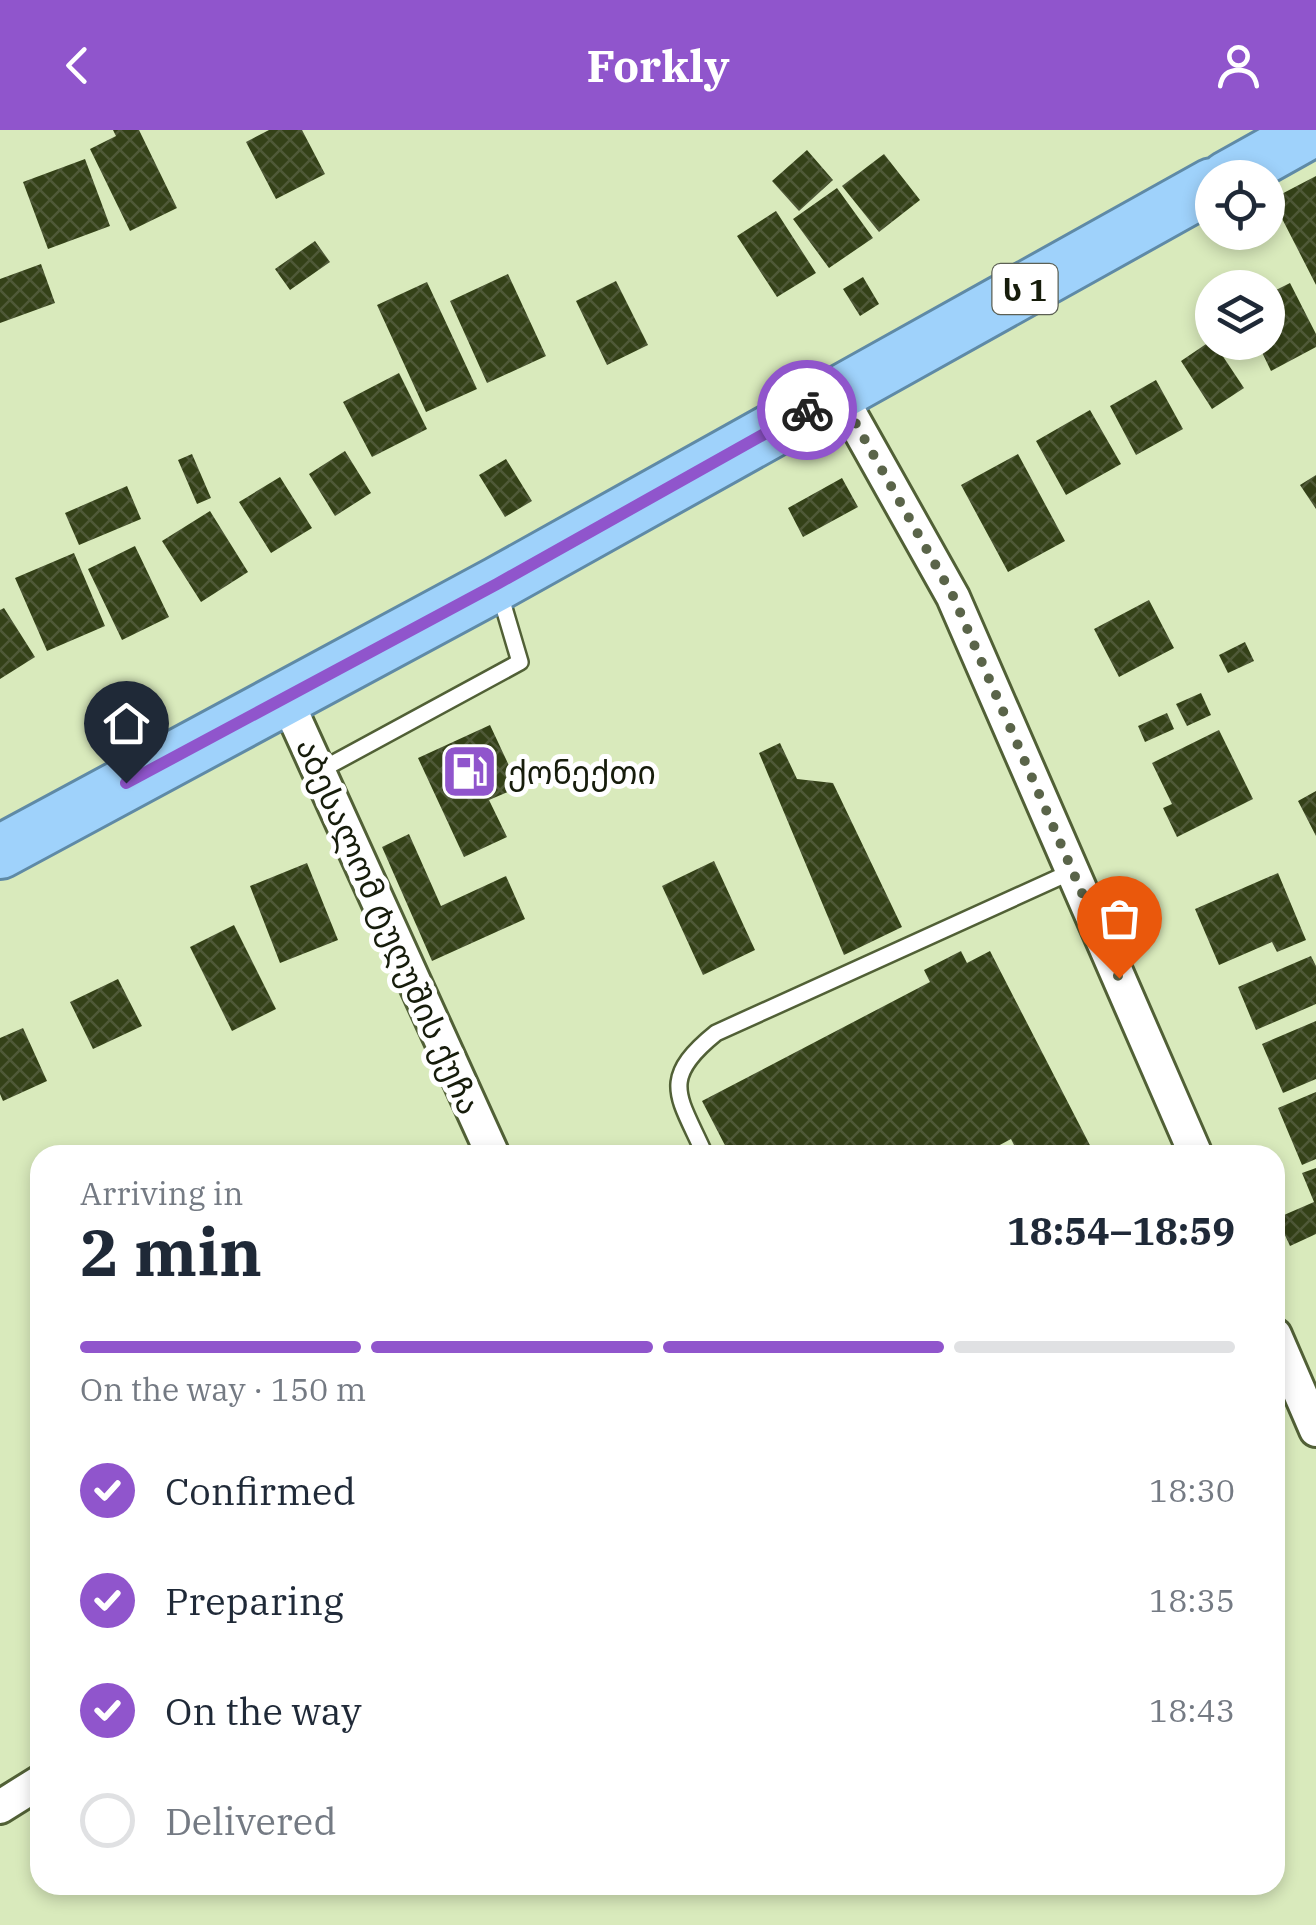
<!DOCTYPE html>
<meta charset="utf-8">
<style>
:root{--surface:#fff;--page:#f2f2f3;--text:#1f2937;--muted:#747a83;--line:#e0e1e3;--accent:#9055cc}
body{margin:0;font-family:"IBM Plex Serif","Noto Sans Georgian",serif;background:var(--page);color:var(--text);height:100vh;display:flex;flex-direction:column;font-size:38px;white-space:nowrap}
*{box-sizing:border-box;margin:0}
p{font-size:32px;color:var(--muted)}
.icon{flex:none;width:55px;height:55px;fill:none;stroke:currentColor;stroke-width:2;stroke-linecap:round;stroke-linejoin:round}
.map{position:relative;flex:1;overflow:hidden}
.side{position:absolute;left:30px;top:1015px;width:1255px;height:750px;display:flex;flex-direction:column;background:var(--surface);border-radius:30px;box-shadow:0 5px 15px #0003}
.side>*{flex:none}
.tools{position:absolute;left:1195px;top:30px;display:grid;gap:20px}
.tools a{display:grid;place-items:center;width:90px;height:90px;border-radius:50%;background:var(--surface);box-shadow:0 5px 15px #0003;font-size:50px}
.pin{position:absolute;display:grid;place-items:center;width:85px;height:85px;color:#fff;margin:-102px -42px;border-radius:50% 50% 50% 0;rotate:-45deg;box-shadow:0 0 10px #0007}
.pin .icon{rotate:45deg}
.courier{position:absolute;display:grid;place-items:center;width:100px;height:100px;margin:-50px;border:8px solid #9055cc;border-radius:50%;background:#fff;color:#222;box-shadow:0 2px 12px #0007}
.head em{font-style:normal;font-weight:800}
.head div{display:flex;flex-direction:column-reverse}
.head{display:flex;align-items:center;justify-content:space-between;height:170px;padding:0 50px}
h1{font-size:65px;font-weight:800;line-height:75px}
.bar{display:grid;grid-template-columns:repeat(4,1fr);gap:15px 10px;align-content:center;height:120px;padding:0 50px}
.bar i{height:12px;border-radius:8px;background:var(--line)}
.bar .on{background:var(--accent)}
.bar p{grid-column:span 4}
ol{padding:0 50px;list-style:none}
li{display:flex;align-items:center;gap:30px;height:110px}
li p{margin-inline-start:auto}
li .icon{padding:10px;border-radius:50%;background:var(--accent);color:#fff;stroke-width:4}
li:last-child{color:var(--muted)}
li i{width:55px;height:55px;border:5px solid var(--line);border-radius:50%}
header{display:flex;justify-content:space-between;align-items:center;height:130px;padding:0 50px;background:var(--accent);color:#fff;font-size:45px;font-weight:800}
.map>svg:first-child{display:block}
</style>
<header><svg class="icon" aria-label="back" viewBox="0 0 24 24"><path d="M15 5l-7 7 7 7"/></svg>Forkly<svg class="icon" aria-label="person" viewBox="0 0 24 24"><circle cx="12" cy="8" r="4"/><path d="M4 21q1-7 8-7t8 7"/></svg></header>
<div class="map">
<svg width="1316" height="1795" viewBox="0 0 1316 1795">
<defs>
<pattern id="building-cross-hatch" width="8" height="8" patternUnits="userSpaceOnUse" patternTransform="scale(2.5)"><rect width="8" height="8" fill="#344118"/><path d="M0 0l8 8M0 8l8-8" fill="none" stroke="#4f5938"/></pattern>
</defs>
<rect width="100%" height="100%" fill="#d9eabc"/>
<path fill="url(#building-cross-hatch)" d="M 113,0 L 139,0 L 177,78 L 130,101 L 90,19 L 116,6 Z
M 269,0 L 302,0 L 325,44 L 276,69 L 246,12 Z
M 807,20 L 833,50 L 799,81 L 772,51 Z
M 884,24 L 920,70 L 879,102 L 842,56 Z
M 85,29 L 110,96 L 48,119 L 23,52 Z
M 1316,46 L 1316,155 L 1272,69 Z
M 837,58 L 873,108 L 829,138 L 793,89 Z
M 776,81 L 816,143 L 777,167 L 737,106 Z
M 315,111 L 330,132 L 290,160 L 275,139 Z
M 41,134 L 55,173 L 0,193 L 0,149 Z
M 508,144 L 546,226 L 487,253 L 450,171 Z
M 863,147 L 879,174 L 860,186 L 843,159 Z
M 616,151 L 648,215 L 607,235 L 576,171 Z
M 427,152 L 477,259 L 426,282 L 377,175 Z
M 1290,153 L 1316,204 L 1316,217 L 1271,241 L 1257,212 L 1268,212 L 1268,164 Z
M 1212,210 L 1244,258 L 1212,279 L 1181,231 Z
M 399,243 L 427,299 L 372,327 L 343,272 Z
M 1156,250 L 1183,299 L 1136,325 L 1110,276 Z
M 1090,280 L 1121,334 L 1066,365 L 1036,311 Z
M 345,321 L 371,363 L 335,386 L 309,344 Z
M 192,324 L 211,368 L 197,374 L 178,330 Z
M 1018,324 L 1065,411 L 1008,442 L 961,355 Z
M 506,329 L 532,371 L 505,387 L 479,345 Z
M 1316,345 L 1316,379 L 1300,355 Z
M 280,347 L 312,398 L 271,423 L 239,372 Z
M 842,348 L 858,377 L 803,407 L 788,378 Z
M 127,356 L 141,389 L 79,415 L 65,383 Z
M 210,381 L 248,442 L 201,472 L 162,411 Z
M 135,416 L 169,487 L 122,510 L 88,439 Z
M 74,423 L 105,496 L 47,521 L 15,448 Z
M 1149,470 L 1174,518 L 1119,547 L 1094,499 Z
M 4,478 L 35,527 L 0,549 L 0,480 Z
M 1245,512 L 1254,531 L 1228,543 L 1219,525 Z
M 1201,563 L 1211,585 L 1187,596 L 1176,574 Z
M 1167,583 L 1174,599 L 1145,612 L 1138,596 Z
M 490,595 L 519,657 L 489,670 L 507,707 L 464,727 L 418,628 Z
M 1219,600 L 1253,669 L 1177,707 L 1163,678 L 1172,674 L 1152,633 Z
M 780,613 L 797,649 L 833,653 L 902,797 L 844,825 L 759,623 Z
M 1316,661 L 1316,706 L 1298,671 Z
M 409,704 L 441,776 L 506,746 L 525,789 L 432,831 L 382,717 Z
M 714,731 L 755,820 L 703,845 L 662,756 Z
M 307,733 L 338,810 L 280,833 L 250,756 Z
M 1278,743 L 1306,810 L 1277,822 L 1272,812 L 1219,835 L 1195,779 Z
M 234,795 L 276,879 L 232,901 L 190,817 Z
M 961,821 L 967,833 L 990,821 L 1095,1025 L 1019,1025 L 1011,1009 L 981,1025 L 730,1025 L 702,971 L 930,852 L 924,840 Z
M 1311,826 L 1316,836 L 1316,874 L 1256,900 L 1238,857 Z
M 118,849 L 142,896 L 93,919 L 70,872 Z
M 1316,891 L 1316,949 L 1283,963 L 1262,914 Z
M 23,898 L 47,951 L 3,971 L 0,964 L 0,908 Z
M 1316,962 L 1316,1029 L 1302,1035 L 1278,978 Z
M 1316,1038 L 1316,1104 L 1290,1116 L 1277,1088 L 1314,1072 L 1302,1043 Z"/>
<g fill="none" stroke-linecap="round" stroke-linejoin="round">
<defs>
<path id="service" d="M 321,640 L 520,532 L 499,461
M 705,1025 C 679,966 658,950 716,903 L 1073,741"/>
<path id="minor" d="M 838,262 L 953,467 L 1196,1025
M 285,567 L 493,1025
M 1275,1205 L 1316,1300
M 0,1677 L 40,1652"/>
<path id="trunk" d="M 1227,48 L 1313,0
M 0,722 L 497,454 L 1212,55"/>
</defs>
<use href="#service" stroke="#516036" stroke-width="20"/>
<use href="#minor" stroke="#516036" stroke-width="38"/>
<use href="#trunk" stroke="#5f8aa6" stroke-width="58"/>
<use href="#service" stroke="#fff" stroke-width="15"/>
<use href="#minor" stroke="#fff" stroke-width="32"/>
<use href="#trunk" stroke="#9fd2fb" stroke-width="52"/>
</g>
<g fill="none" stroke-linecap="round" stroke-linejoin="round">
<path stroke="#5a6449" stroke-width="10" stroke-dasharray="0 18" d="M 807,280 L 838,262 L 953,466 L 1119,848"/>
<path stroke="#9055cc" stroke-width="12" d="M 126,653 L 497,454 L 807,280"/>
</g>
<defs>
<symbol id="fuel-square" viewBox="-11 -11 22 22"><rect x="-9" y="-9" width="18" height="18" rx="4" fill="#9055cc" stroke="#fff"/><path d="M-5.5-6h7V0h2V4h1.3V-2.5L3-4.5l.8-.8L6-3V5H2.5V1h-1V6h-7ZM-4.2-4.7v3.2H.2V-4.7Z" fill="#fff"/></symbol>
</defs>
<g fill-rule="evenodd">
<use href="#fuel-square" x="438" y="610" width="63" height="63"/>
</g>
<g text-anchor="middle" dominant-baseline="central" stroke-width="10" stroke-linejoin="round" paint-order="stroke">
<rect fill="#fff" stroke="#5c6054" stroke-width="2.5" x="992.5" y="134" width="65" height="50" rx="8"/>
<g font-size="30" font-weight="bold" fill="#161c0b">
<text x="1025" y="159">ს 1</text>
</g>
<g font-size="32" fill="#161c0b" stroke="#fff" text-anchor="start">
<text x="508" y="642">ქონექთი</text>
</g>
<g font-size="32" fill="#161c0b" stroke="#fff">
<text transform="translate(389 796) rotate(66)">აბესალომ ტუღუშის ქუჩა</text>
</g>
</g>
</svg>
<div class="tools">
<a><svg class="icon" aria-label="locate" viewBox="0 0 24 24"><circle cx="12" cy="12" r="6"/><path d="M12 2v4M12 18v4M2 12h4M18 12h4"/></svg></a>
<a><svg class="icon" aria-label="layers" viewBox="0 0 24 24"><path d="M12 4l9 5-9 5-9-5zM3 14l9 5 9-5"/></svg></a>
</div>
<div class="pin" style="left:1119px;top:848px;background:#ea580c"><svg class="icon" aria-label="bag" viewBox="0 0 24 24"><path d="M5 8h14l-1 12H6zM9 8a3 3 0 0 1 6 0"/></svg></div>
<div class="pin" style="left:126px;top:653px;background:#1f2937"><svg class="icon" aria-label="home" viewBox="0 0 24 24"><path d="M3 11l9-7 9 7M6 9v11h12V9"/></svg></div>
<div class="courier" style="left:807px;top:280px"><svg class="icon" aria-label="bike" viewBox="0 0 24 24"><circle cx="6" cy="16" r="4"/><circle cx="18" cy="16" r="4"/><path d="M6 16l4-8h5l3 8M10 8l3 8H6M13 5h3"/></svg></div>
<section class="side">
<div class="head"><div><h1>2 min</h1><p>Arriving in</p></div><em>18:54–18:59</em></div>
<div class="bar"><i class="on"></i><i class="on"></i><i class="on"></i><i></i><p>On the way · 150 m</p></div>
<ol>
<li><svg class="icon" aria-label="check" viewBox="0 0 24 24"><path d="M5 12l5 5 9-10"/></svg>Confirmed<p>18:30</p></li>
<li><svg class="icon" aria-label="check" viewBox="0 0 24 24"><path d="M5 12l5 5 9-10"/></svg>Preparing<p>18:35</p></li>
<li><svg class="icon" aria-label="check" viewBox="0 0 24 24"><path d="M5 12l5 5 9-10"/></svg>On the way<p>18:43</p></li>
<li><i></i>Delivered</li>
</ol>
</section>
</div>
